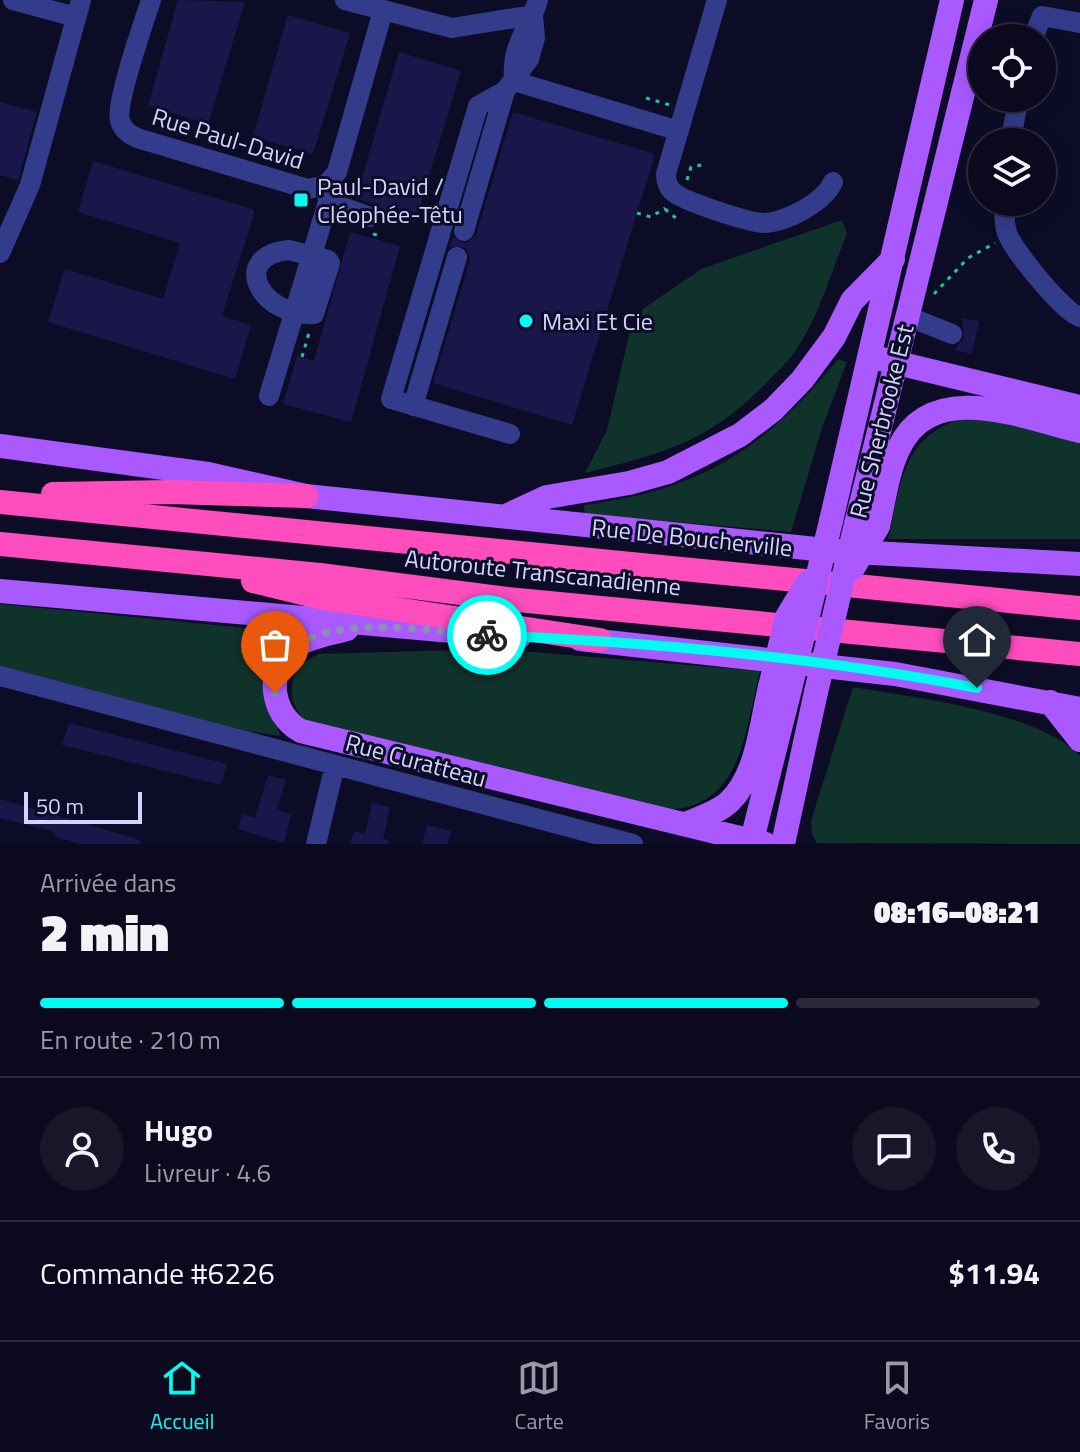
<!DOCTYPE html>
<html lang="fr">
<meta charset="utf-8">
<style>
:root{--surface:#0a091d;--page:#18172a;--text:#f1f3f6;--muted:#999aa4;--line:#2a2a3b;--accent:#00fdf1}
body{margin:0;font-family:"Titillium Web",sans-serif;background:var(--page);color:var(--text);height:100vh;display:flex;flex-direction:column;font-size:30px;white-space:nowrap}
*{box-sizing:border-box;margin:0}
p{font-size:26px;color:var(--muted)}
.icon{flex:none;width:44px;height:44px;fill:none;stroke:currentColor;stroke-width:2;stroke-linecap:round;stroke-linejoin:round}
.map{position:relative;height:844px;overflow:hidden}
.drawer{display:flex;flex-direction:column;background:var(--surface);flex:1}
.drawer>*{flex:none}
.fabs{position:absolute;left:968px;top:24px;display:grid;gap:16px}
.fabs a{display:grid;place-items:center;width:88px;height:88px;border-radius:50%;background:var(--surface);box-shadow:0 4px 20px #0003,0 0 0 2px var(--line);font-size:40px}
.scale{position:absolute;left:24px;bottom:20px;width:118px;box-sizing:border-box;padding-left:8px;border:4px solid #d2d4ff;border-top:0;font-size:22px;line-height:28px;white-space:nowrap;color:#d2d4ff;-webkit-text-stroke:6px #0d0c27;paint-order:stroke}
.pin{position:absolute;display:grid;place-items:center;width:68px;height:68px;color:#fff;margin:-82px -34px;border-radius:50% 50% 50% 0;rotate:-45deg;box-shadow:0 0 8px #0007}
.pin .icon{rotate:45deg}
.courier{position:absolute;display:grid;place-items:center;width:80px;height:80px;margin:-40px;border:6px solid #00fdf1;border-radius:50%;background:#fff;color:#222;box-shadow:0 2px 10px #0007}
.head em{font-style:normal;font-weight:800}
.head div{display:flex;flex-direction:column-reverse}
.head{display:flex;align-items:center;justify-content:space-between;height:136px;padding:0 40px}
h1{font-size:52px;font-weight:800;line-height:60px}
.bar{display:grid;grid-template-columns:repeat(4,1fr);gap:12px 8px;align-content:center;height:96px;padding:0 40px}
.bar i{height:10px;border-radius:6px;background:var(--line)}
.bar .selected{background:var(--accent)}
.bar p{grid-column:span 4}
.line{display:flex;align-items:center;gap:20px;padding:0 40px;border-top:2px solid var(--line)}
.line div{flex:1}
.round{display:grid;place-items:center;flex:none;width:84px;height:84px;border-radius:42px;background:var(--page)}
.dock{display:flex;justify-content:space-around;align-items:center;height:112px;border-top:2px solid var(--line);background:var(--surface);font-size:22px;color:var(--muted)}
.dock a{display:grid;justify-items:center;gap:4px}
.dock .selected{color:var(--accent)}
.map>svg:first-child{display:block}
</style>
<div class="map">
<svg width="1080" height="844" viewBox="0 0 1080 844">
<rect width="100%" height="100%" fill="#0d0c27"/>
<path fill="#0f322b" d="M 842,220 L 847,234 C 832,269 821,310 801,342 C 793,357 781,368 769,380 C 711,441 665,453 585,473 L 607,430 L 629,335 L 643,309 L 701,269 Z
M 838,359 L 847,362 L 822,428 L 791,532 L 585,514 L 584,505 C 700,491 766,448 838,359 Z
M 972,416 L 1080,442 L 1080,539 L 888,539 C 902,480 903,431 972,416 Z
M 0,604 L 287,632 L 267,707 L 281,736 L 247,731 L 0,666 Z
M 495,649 L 760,671 C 744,733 743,811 660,810 L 309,725 C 290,707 287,689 298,666 L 318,654 Z
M 853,687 C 915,698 1037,711 1080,756 L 1080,844 L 817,843 L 812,835 L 811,821 Z"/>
<path fill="#19174a" d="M 178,0 L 245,2 L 208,124 L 148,106 Z
M 288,15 L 350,33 L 313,154 L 253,137 Z
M 399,52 L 461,71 L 415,222 L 382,212 L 375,205 L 356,198 Z
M 0,102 L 37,112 L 18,180 L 0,175 Z
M 513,112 L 655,154 L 572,425 L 433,383 L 470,260 L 466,248 L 450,246 L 453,237 L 466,244 L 476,235 Z
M 93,161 L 255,210 L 222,316 L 251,325 L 235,379 L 48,322 L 65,269 L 163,299 L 180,243 L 78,212 Z
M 350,232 L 400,246 L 351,422 L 283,404 L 297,356 L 314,361 Z
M 962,318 L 979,321 L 972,354 L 954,350 L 964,338 Z
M 69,723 L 227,764 L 221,785 L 62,745 Z
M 268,775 L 286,780 L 277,810 L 291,814 L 284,843 L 238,829 L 242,814 L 255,818 Z
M 0,799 L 140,840 L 140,844 L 79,844 L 54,836 L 55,832 L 0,818 Z
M 372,803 L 390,807 L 383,839 L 389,840 L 388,844 L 350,844 L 354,831 L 365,834 Z
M 427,825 L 451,831 L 447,844 L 422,844 Z"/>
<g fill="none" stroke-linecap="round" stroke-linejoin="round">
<path stroke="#22c3a2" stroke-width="3" stroke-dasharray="4 6" stroke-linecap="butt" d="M 646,98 L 670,105
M 687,180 L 691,167 L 707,164
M 665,209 L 677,219
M 637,213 L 651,217 L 665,208
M 373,234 L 377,235 L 376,239
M 934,294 L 968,258 L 995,243
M 302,357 L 309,333"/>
<path stroke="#333c8b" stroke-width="20" d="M 13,0 L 76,17
M 151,0 C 144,22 115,103 120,121 C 123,130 129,134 137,138 L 308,189 L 326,185
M 345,0 L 452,28 L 533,15
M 717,0 L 666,174 C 666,180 667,186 672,191 C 682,201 752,224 766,223 C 788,221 824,202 833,182
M 1033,38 L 1042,16 L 1080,23
M 514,81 L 679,131
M 514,81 C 511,43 528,33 538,0
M 505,91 L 478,106 L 391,399 L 510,434
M 1010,142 L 1019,98
M 326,185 L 337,172 L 383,11
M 328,202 L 370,217
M 1005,202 C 1004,212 1004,223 1007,233 C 1013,250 1064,313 1080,317
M 464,231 L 505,91 L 529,59 L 535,38 L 533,15
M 289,250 L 328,260 L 330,263 L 314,314 C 260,317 229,256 289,250 Z
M 0,253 L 30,185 L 81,0
M 907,316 L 952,334
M 269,396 L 328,202 L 326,185
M 413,406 L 457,257
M 0,676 L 633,844
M 316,844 L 335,765"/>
<path stroke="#a959ff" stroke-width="24" d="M 881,359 L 1080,407
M 0,446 L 208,474 L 306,496 L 835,551 L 1080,564
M 506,516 L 547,497 L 629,483 L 668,472 L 740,435 L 773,410 L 802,380 L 834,337 L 852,301 L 893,259
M 831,521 L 952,0
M 856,524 L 986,0
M 878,526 C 884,501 887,472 899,448 C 932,378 1025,418 1080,431
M 0,591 L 519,637
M 347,629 C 330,634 308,637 294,647 C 265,669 270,714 301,731 L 765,844
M 580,639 L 895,674 L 1080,709
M 1050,702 L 1080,740
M 685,824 C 700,818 719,812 730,801 C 758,774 761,723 770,687
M 751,844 L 790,689
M 783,844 L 816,692"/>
<path stroke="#ff4dbd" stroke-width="24" d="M 53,494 L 169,492 L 306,496
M 0,502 L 1080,608
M 0,544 L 320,575 L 507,599 L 1080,654
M 253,581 L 323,598 L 600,640"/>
<path stroke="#a959ff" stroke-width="24" d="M 853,568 L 878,526
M 770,687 L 787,617 L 808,582
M 790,689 L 831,521
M 816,692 L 856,524"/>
</g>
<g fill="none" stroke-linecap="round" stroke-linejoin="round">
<path stroke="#8d8eb3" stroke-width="8" stroke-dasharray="0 14.4" d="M 275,693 C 272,599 431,633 487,635"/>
<path stroke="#00fdf1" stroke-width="10" d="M 487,635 C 651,642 816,657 977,688"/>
</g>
<g fill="#00fdf1" stroke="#0d0c27" stroke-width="3">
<rect x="293" y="192" width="16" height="16" rx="4"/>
<circle cx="526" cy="321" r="8"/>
</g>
<g text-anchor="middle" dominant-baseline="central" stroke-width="6" stroke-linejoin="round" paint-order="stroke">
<g font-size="24" fill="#d2d4ff" stroke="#0d0c27">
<text transform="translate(228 138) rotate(17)">Rue Paul-David</text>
<text transform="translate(881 421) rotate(-76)">Rue Sherbrooke Est</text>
<text transform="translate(692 537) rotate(6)">Rue De Boucherville</text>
<text transform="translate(543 572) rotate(6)">Autoroute Transcanadienne</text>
<text transform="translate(416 760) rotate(15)">Rue Curatteau</text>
</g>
<g font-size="24" fill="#d2d4ff" stroke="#0d0c27" text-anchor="start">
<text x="317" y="186">Paul-David /<tspan x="317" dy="28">Cléophée-Têtu</tspan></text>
<text x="542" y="321">Maxi Et Cie</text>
</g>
</g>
</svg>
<div class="fabs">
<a><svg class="icon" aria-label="locate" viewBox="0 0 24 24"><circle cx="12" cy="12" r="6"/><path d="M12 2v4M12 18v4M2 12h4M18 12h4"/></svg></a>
<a><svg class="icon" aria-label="layers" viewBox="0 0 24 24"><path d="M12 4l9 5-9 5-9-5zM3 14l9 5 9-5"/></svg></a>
</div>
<div class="scale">50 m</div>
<div class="pin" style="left:275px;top:693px;background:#ea580c"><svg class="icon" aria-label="bag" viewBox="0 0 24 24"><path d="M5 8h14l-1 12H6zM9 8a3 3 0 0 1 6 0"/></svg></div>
<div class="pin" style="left:977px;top:688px;background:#1f2937"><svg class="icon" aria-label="home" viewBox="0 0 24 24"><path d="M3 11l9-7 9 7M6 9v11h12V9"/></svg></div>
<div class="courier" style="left:487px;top:635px"><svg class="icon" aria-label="bike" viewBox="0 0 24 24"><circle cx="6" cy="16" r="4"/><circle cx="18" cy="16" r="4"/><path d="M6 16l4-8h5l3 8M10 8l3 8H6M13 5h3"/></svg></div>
</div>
<section class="drawer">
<div class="head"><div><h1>2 min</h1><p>Arrivée dans</p></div><em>08:16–08:21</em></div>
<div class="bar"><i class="selected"></i><i class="selected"></i><i class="selected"></i><i></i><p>En route · 210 m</p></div>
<div class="line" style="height:144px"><a class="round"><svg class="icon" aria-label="person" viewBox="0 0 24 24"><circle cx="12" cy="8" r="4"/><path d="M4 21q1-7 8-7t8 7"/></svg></a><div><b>Hugo</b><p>Livreur · 4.6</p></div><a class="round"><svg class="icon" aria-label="chat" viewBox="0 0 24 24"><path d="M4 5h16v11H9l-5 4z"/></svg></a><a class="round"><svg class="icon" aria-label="phone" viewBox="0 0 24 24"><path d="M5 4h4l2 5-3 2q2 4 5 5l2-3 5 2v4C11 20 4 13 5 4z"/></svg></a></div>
<div class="line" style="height:104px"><div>Commande #6226</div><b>$11.94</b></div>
</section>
<nav class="dock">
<a class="selected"><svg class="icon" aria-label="home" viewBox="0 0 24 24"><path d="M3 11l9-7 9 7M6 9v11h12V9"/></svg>Accueil</a>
<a><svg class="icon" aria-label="map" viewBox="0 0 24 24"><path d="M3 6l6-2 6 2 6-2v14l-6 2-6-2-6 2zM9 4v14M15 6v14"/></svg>Carte</a>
<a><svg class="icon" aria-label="saved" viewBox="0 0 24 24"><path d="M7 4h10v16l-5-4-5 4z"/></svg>Favoris</a>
</nav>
